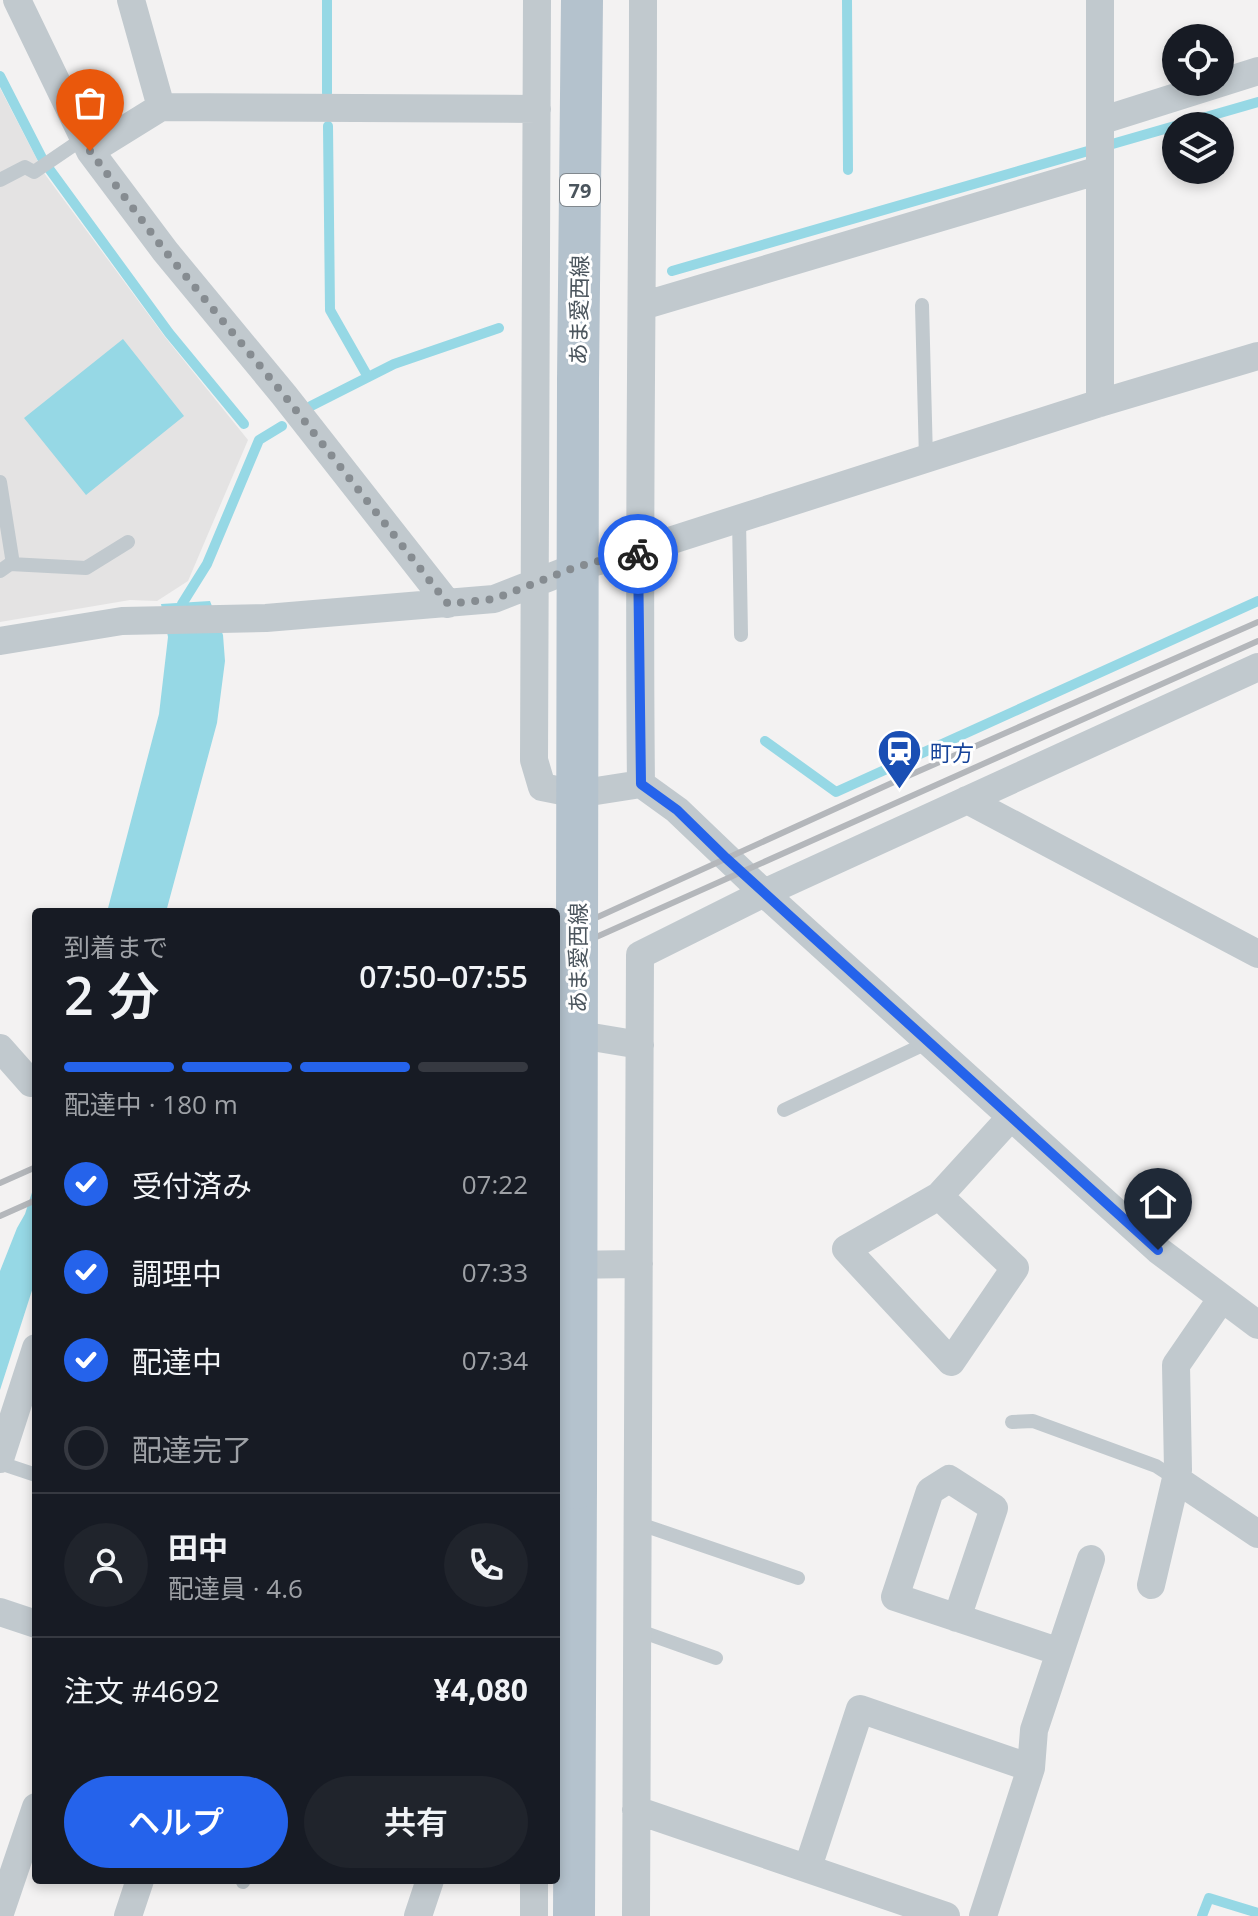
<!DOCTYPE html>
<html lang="ja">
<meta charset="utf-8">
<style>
:root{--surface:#171b24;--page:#20242c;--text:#f1f3f6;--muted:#9ea1a6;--line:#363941;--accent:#2563eb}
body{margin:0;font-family:"Open Sans","Noto Sans JP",sans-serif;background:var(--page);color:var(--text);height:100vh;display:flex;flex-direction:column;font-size:30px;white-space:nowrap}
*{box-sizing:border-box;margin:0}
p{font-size:26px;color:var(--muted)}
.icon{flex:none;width:44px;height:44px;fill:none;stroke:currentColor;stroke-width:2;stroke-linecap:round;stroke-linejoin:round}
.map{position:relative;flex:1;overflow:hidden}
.drawer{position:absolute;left:32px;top:908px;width:528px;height:976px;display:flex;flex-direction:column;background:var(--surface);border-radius:8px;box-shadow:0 4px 12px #0003}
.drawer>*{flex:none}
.fabs{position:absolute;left:1162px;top:24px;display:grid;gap:16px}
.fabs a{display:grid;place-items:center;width:72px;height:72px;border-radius:50%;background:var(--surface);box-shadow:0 4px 12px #0003;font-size:40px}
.pin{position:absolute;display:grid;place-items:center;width:68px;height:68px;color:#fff;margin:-82px -34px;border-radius:50% 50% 50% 0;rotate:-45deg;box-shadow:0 0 8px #0007}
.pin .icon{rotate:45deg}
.courier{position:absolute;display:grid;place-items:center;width:80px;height:80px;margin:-40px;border:6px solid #2563eb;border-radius:50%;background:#fff;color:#222;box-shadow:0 2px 10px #0007}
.headline em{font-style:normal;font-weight:600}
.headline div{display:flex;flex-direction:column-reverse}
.headline{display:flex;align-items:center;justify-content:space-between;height:136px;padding:0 32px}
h1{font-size:52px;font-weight:600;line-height:60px}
.bar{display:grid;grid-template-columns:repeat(4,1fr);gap:12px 8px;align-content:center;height:96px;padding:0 32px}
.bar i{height:10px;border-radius:6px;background:var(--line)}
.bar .on{background:var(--accent)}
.bar p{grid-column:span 4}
.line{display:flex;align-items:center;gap:20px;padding:0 32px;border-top:2px solid var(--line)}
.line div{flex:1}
.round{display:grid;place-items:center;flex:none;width:84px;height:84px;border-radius:42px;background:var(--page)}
ol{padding:0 32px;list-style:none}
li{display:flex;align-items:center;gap:24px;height:88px}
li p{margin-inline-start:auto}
li .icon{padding:8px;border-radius:50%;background:var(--accent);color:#fff;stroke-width:4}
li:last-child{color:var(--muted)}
li i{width:44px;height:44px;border:4px solid var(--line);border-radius:50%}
.button{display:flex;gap:16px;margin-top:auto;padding:16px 32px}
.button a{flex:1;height:92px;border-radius:48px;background:var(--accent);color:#fff;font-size:32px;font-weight:600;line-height:92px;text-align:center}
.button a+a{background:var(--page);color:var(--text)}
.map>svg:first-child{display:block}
</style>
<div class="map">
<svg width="1258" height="1916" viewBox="0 0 1258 1916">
<rect width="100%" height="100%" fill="#f3f2f2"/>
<path fill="#e4e3e3" d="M 0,88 L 44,173 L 165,337 L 248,440 L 188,581 L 157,601 L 130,600 L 0,622 Z"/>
<path fill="#96d8e5" d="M 123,339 L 184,416 L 86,495 L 24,418 Z
M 210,601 L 223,635 L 225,661 L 217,723 L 166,912 L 107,912 L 159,714 L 168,637 L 161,604 Z
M 36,1180 L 36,1278 L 0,1390 L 0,1271 L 17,1228 L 25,1214 Z"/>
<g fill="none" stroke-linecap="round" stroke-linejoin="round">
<path stroke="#96d8e5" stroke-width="10" d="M 847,0 L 848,170
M 0,76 L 42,158
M 327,93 L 327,0
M 328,126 L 330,310 L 368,377
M 50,170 L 169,333 L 244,424
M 672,271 L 1258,102
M 311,406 L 394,364 L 499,328
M 183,613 L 182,604 L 207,564 L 259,440 L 282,426
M 765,741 L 836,792 L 1258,601
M 1202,1916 L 1209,1898 L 1258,1913"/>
<path stroke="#c1c9ce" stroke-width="14" d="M 0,180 L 25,167 L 34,172 L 84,138
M 922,305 L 926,459
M 0,482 L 13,564
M 739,519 L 741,635
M 0,571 L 10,564 L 86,568 L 128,542
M 784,1110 L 929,1042
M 1012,1422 L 1033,1421 L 1156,1466 L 1176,1479
M 0,1463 L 36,1475
M 637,1523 L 798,1578
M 637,1630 L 716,1658
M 243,1882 L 244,1880"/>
<path stroke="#c1c9ce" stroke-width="28" d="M 17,0 L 90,151 L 165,251 L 284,395 L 448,604
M 131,0 L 161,107
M 537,0 L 534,760 L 542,787 L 577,794 L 641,784 L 677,810 L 764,893 L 1158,1250 L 1258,1325
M 1100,0 L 1100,403
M 1100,121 L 1258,71
M 90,151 L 161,107 L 537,109
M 642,306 L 1100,170
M 0,641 L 122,621 L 266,618 L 494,599 L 576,567 L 638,551 L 1100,403 L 1258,356
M 641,784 C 638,522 643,261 643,0
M 967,800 L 1258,954
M 563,1045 L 586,1036 L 640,1045
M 0,1048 L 31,1083
M 939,1196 L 1015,1268 L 951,1362 L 846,1249 L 939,1196 L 1011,1117
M 560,1265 L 639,1264
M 0,1459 L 36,1348
M 1176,1479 L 1258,1534
M 1151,1585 L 1178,1470 L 1176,1365 L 1222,1298
M 0,1612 L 36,1624
M 957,1618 L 994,1508 L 949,1479 L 930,1491 L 895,1597 L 1060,1652
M 636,1810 L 946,1916
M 808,1867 L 860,1709 L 1031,1768
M 534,1880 L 534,1916
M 0,1913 L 36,1807
M 128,1916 L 140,1880
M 418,1916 L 430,1880
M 636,1916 L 640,955 L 764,893 L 1258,667
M 983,1916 L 1031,1768 L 1034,1730 L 1091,1559"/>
<path stroke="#b4c2cd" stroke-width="42" d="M 578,381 L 582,0
M 574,1916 L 576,1488"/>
<path stroke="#b4b7bb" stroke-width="6" d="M 556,936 L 894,782 L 1258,622
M 556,955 L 1258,641
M 0,1183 L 36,1167
M 0,1216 L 36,1200"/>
<path stroke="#b4c2cd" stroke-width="42" d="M 576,1488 L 578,381"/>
</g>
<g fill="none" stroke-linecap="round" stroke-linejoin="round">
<path stroke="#868c91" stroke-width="8" stroke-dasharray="0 14.4" d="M 90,151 L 165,251 L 284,395 L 448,604 L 494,599 L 576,567 L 638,551 L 638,554"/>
<path stroke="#2563eb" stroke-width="10" d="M 638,554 L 641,784 L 677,810 L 726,858 L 1158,1250"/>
</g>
<defs>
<symbol id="station-pin" viewBox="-11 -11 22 30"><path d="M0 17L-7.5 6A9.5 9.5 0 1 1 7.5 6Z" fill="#1a4fb4" stroke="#fff"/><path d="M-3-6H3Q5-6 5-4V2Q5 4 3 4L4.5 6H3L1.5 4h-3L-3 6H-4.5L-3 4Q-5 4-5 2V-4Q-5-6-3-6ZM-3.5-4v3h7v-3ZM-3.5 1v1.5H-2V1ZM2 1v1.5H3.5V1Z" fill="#fff"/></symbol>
</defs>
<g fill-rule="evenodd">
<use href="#station-pin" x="874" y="726" width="51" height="69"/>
</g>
<g text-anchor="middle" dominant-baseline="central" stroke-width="6" stroke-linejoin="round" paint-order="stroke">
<rect fill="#fff" stroke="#81888e" stroke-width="2" x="560" y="174" width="40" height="32" rx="6"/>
<g font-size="20" font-weight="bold" fill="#4b555d">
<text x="580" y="190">79</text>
</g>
<g font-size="22" fill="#4b555d" stroke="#fff">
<text transform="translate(578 310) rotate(-89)">あま愛西線</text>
<text transform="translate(577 958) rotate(-90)">あま愛西線</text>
</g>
<g font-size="22" fill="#164399" stroke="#fff" text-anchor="start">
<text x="930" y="752">町方</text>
</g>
</g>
</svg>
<div class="fabs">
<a><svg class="icon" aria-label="locate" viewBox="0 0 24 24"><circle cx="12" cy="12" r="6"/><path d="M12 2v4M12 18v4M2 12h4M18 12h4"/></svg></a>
<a><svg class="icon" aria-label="layers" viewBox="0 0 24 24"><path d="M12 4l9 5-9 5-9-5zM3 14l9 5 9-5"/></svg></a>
</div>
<div class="pin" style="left:90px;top:151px;background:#ea580c"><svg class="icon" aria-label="bag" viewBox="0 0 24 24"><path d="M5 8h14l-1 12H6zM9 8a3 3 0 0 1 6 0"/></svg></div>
<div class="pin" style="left:1158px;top:1250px;background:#1f2937"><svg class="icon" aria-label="home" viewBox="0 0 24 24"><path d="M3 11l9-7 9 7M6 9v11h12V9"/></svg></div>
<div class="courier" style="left:638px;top:554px"><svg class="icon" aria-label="bike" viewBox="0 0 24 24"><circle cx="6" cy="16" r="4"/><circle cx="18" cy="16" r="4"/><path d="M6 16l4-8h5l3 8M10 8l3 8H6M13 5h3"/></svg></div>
<section class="drawer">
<div class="headline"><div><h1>2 分</h1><p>到着まで</p></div><em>07:50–07:55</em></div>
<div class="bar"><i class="on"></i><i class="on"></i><i class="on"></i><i></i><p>配達中 · 180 m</p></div>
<ol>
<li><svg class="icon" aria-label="check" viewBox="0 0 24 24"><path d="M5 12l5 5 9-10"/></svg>受付済み<p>07:22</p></li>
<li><svg class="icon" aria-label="check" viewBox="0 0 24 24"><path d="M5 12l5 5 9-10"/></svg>調理中<p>07:33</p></li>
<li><svg class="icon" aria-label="check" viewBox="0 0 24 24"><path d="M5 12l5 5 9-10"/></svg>配達中<p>07:34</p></li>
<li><i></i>配達完了</li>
</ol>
<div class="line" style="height:144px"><a class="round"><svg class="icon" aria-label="person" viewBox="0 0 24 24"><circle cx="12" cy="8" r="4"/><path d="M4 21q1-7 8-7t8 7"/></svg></a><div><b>田中</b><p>配達員 · 4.6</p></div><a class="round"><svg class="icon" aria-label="phone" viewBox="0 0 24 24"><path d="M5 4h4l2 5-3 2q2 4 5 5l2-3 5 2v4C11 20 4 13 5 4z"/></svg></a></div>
<div class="line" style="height:104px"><div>注文 #4692</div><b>¥4,080</b></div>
<div class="button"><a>ヘルプ</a><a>共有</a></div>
</section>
</div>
